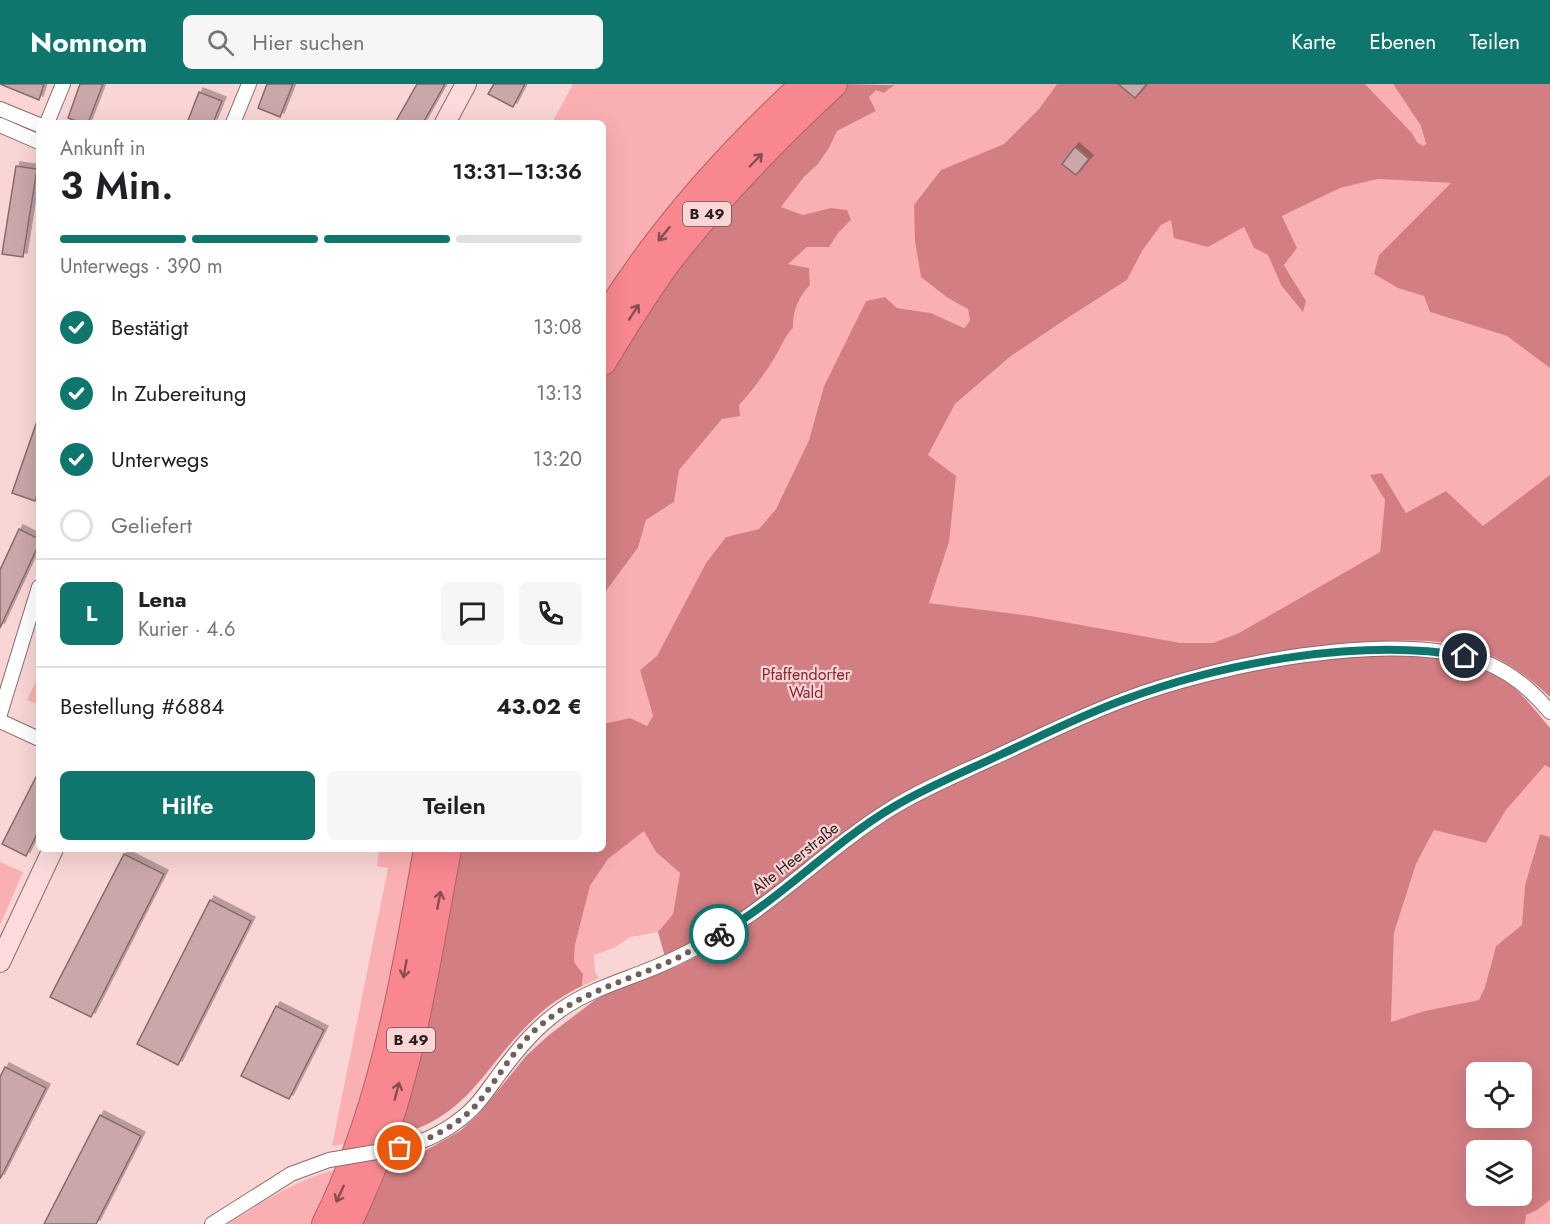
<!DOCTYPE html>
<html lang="de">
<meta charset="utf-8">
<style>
:root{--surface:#fff;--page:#f6f6f6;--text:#202124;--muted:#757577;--line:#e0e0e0;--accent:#0f766e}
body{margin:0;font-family:Jost,sans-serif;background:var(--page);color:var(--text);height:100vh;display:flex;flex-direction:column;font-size:22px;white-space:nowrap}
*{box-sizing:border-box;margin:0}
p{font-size:20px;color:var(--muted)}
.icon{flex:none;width:33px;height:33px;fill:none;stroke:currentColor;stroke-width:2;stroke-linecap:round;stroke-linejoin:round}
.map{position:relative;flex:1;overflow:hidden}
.panel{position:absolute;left:36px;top:36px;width:570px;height:732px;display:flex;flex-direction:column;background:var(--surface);border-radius:9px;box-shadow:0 6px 24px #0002}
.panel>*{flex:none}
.tools{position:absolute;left:1466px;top:978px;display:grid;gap:12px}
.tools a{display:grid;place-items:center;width:66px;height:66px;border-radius:9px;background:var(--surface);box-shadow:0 6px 24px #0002;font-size:30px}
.pin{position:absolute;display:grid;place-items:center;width:51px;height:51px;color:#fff;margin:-26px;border:3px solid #fff;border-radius:50%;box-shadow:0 2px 6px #0007}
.courier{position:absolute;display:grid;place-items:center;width:60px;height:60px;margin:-30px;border:4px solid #0f766e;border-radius:50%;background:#fff;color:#222;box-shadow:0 2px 8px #0007}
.summary em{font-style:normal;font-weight:600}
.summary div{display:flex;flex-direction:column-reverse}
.summary{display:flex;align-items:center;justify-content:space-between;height:102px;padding:0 24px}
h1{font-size:39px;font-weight:600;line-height:45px}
.bar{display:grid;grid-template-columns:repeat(4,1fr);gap:9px 6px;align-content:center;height:72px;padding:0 24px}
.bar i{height:8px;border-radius:4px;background:var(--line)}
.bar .active{background:var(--accent)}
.bar p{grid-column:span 4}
.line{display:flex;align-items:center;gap:15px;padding:0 24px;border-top:2px solid var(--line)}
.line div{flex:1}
.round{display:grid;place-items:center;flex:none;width:63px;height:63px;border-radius:9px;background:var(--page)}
ol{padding:0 24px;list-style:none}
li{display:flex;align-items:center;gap:18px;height:66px}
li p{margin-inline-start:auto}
li .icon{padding:6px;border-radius:50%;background:var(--accent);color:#fff;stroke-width:4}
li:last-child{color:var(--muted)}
li i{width:33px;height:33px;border:3px solid var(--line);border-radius:50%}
.button{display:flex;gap:12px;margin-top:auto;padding:12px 24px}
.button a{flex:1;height:69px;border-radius:9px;background:var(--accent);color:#fff;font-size:24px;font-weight:600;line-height:69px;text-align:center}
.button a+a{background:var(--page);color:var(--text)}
header{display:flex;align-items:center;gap:36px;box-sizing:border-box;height:84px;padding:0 30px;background:var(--accent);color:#fff}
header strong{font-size:28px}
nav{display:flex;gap:33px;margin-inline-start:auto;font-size:21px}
.search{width:420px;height:54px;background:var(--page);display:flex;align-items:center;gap:15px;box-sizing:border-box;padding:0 21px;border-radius:9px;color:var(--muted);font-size:22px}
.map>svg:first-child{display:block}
</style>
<header>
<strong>Nomnom</strong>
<div class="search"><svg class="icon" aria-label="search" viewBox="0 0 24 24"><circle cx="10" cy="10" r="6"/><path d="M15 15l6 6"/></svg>Hier suchen</div>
<nav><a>Karte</a><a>Ebenen</a><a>Teilen</a></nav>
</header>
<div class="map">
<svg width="1550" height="1140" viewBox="0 0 1550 1140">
<defs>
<filter id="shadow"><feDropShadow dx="4" dy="-4" stdDeviation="0" flood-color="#0004"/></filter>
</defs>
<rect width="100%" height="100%" fill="#f9d5d5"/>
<path fill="#fab0b2" d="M 573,0 L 793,0 L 603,222 L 603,39 L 552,39 Z
M 893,0 L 1057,0 L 1039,25 L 1004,60 L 941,86 L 948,214 L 969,225 L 970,237 L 964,244 L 932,229 L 897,224 L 885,213 L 866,217 L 824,302 L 809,356 L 776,425 L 759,445 L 726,453 L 706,479 L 657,572 L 640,586 L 653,632 L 647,642 L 630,634 L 603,640 L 603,511 L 638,465 L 646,436 L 674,418 L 678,386 L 722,335 L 739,321 L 757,300 L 776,270 L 783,254 L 793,244 C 793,226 798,214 810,201 L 809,184 L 787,180 L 807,163 L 829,163 L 839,148 L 851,136 L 831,124 L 803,131 L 781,123 L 804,93 L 818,80 L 829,64 L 837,47 L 876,27 L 869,13 L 876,5 Z
M 1365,0 L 1393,0 L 1421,42 L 1426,61 L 1423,62 L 1417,58 L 1412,49 Z
M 1378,95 L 1452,99 L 1379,171 L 1398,204 L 1424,212 L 1430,228 L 1507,252 L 1550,284 L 1550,391 L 1483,442 L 1406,429 L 1382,389 L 1371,391 L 1385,416 L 1380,468 L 1239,549 L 1213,559 L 1181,559 L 1031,532 L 929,519 L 949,458 L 928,371 L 955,320 L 1011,272 L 1069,233 L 1127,196 L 1142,167 L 1161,141 L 1171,136 L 1208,163 L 1244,143 L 1254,164 L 1268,171 L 1281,201 L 1306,217 L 1284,180 L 1297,164 L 1282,132 L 1340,104 Z
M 39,591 L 39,621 L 27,616 Z
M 1545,680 L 1550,684 L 1550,753 L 1540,750 L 1525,801 L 1522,842 L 1496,862 L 1485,903 L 1479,916 L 1424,927 L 1391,938 L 1394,849 L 1416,780 L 1434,746 L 1486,759 L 1506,726 Z
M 644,746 L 656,768 L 680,789 L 673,830 L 658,848 L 630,853 L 616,863 L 594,871 L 595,888 L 599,894 L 582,902 L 583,890 L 574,878 L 575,861 L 590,802 L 608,775 Z
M 379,765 L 419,765 L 389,925 L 351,1059 L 332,1062 L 388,784 L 377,782 Z
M 0,778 L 23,788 L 0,841 Z
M 341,1084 L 314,1140 L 228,1140 C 264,1117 299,1094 341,1084 Z
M 1550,1116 L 1550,1140 L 1525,1140 L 1526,1131 L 1537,1126 Z"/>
<path fill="#d37e83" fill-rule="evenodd" d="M 843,0 L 894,1 L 884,9 L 876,6 L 869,13 L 876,27 L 837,47 L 829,64 L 818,80 L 804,93 L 781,123 L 803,131 L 831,124 L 847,126 L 851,136 L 839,148 L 829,163 L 807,163 L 788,180 L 809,184 L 810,201 C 798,214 793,226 793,244 C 784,253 781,263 775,273 C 764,291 753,306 739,321 L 740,332 L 722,335 L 679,386 L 674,418 L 646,436 L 638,464 L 603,511 L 603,289 L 674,177 Z
M 1057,0 L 1365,0 L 1412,49 L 1417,58 L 1423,62 L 1426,60 L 1421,42 L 1393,0 L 1550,0 L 1550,284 L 1507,252 L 1430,228 L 1424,212 L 1398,204 L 1374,190 L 1379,171 L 1451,99 L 1378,95 L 1340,104 L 1282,132 L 1297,164 L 1284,181 L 1306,217 L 1303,228 L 1281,201 L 1268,171 L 1254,164 L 1244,143 L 1208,163 L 1174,154 L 1171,136 L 1161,141 L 1142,167 L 1127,196 L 1069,233 L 1011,272 L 955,320 L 928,371 L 956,392 L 949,458 L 929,519 L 1031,532 L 1181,559 L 1213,559 L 1239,549 L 1380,468 L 1385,416 L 1370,391 L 1382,389 L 1406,429 L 1446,407 L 1483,442 L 1550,391 L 1550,613 C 1531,595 1510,579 1485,569 C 1444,552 1392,556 1349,560 C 1257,569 1168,589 1082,625 C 1052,637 1023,653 993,667 C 953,685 912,703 875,727 C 829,756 790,795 746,826 C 720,844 693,859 665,873 L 658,848 L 673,830 L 680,789 L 656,768 L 644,747 L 608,775 L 590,802 L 575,861 L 574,878 L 583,890 L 582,902 C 565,910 550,920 536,933 C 483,981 471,1034 393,1052 L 456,765 L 603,765 L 603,640 L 630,634 L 647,642 L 653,632 L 640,586 L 657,572 L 706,479 L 726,453 L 759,445 L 776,425 L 809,356 L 824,302 L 866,217 L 885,213 L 897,224 L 931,229 L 964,244 L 970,237 L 968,225 L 948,214 L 921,193 L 915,157 L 914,121 L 941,86 L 1004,60 L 1039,25 Z
M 1385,571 C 1427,572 1473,575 1509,600 C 1525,612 1537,629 1550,644 L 1550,684 L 1545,681 L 1506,726 L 1486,759 L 1434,746 L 1416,780 L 1394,849 L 1391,938 L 1424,927 L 1479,916 L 1485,903 L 1496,862 L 1522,841 L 1525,801 L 1540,750 L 1550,753 L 1550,1116 L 1537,1126 L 1526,1131 L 1525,1140 L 359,1140 L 385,1079 L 416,1072 L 460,1047 L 478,1031 L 526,972 L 549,951 L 595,916 L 612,907 L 678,882 L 717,862 L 767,827 L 878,739 L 929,709 L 1085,637 L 1133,618 L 1241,586 L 1316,576 ZM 1476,988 L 1521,988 L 1521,1034 L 1476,1034 ZM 1476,1066 L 1521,1066 L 1521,1112 L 1476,1112 Z"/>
<path fill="#caa7a8" stroke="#896a6a" stroke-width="1.5" filter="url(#shadow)" d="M 0,0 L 44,0 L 39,16 Z
M 80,0 L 103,0 L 88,39 L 82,39 L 68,34 Z
M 267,0 L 293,0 L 280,33 L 258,24 Z
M 417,0 L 445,0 L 423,39 L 395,39 Z
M 494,0 L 525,0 L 513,23 L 488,10 Z
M 1118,0 L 1147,0 L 1135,14 Z
M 199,8 L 222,17 L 213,39 L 187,39 Z
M 1075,63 L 1089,75 L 1076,91 L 1062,80 Z
M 16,82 L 37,85 L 23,173 L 2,170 Z
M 37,337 L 39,338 L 39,406 L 35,417 L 12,409 Z
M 19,445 L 39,455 L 39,460 L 0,544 L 0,486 Z
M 39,687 L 39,746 L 26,772 L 2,760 Z
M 124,770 L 164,790 L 91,933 L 50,913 Z
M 210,816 L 251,837 L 178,981 L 137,960 Z
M 276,922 L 324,946 L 289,1015 L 241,992 Z
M 5,983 L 46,1004 L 0,1095 L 0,993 Z
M 100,1031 L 141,1052 L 96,1140 L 44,1140 Z"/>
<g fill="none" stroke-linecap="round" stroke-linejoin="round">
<defs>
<path id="street" d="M 0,25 L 39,41
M 47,39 L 63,0
M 233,39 L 249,0
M 0,41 L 39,58
M 0,630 L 39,503
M 0,637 L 39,655
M 400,1064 C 425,1058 450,1045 469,1028 C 481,1017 489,1004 498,992 C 517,966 536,943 562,925 C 591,905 625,896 658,882 C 680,873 702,861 722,849 C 783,812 832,761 892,724 C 924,704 959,690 993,674 C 1037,654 1080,632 1126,615 C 1216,581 1390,545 1482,577 C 1508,587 1532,606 1550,628
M 212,1140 L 291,1090 L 329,1076"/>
<path id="secondary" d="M 445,39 L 466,0
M 0,878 L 53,765"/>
<path id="highway" d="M 603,238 C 657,149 728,70 804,0
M 603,278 C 625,242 646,207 671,174 C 720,111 776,54 834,0
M 325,1140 C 384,1022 404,893 427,765
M 348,1140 C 360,1115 371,1090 380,1064 C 415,968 429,865 448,765"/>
</defs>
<use href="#street" stroke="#8b6c6c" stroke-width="16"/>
<use href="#secondary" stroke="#8b6c6c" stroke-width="22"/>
<use href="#highway" stroke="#b06267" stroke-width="28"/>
<use href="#street" stroke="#fff" stroke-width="14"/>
<use href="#secondary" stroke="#fddbdd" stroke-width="20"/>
<use href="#highway" stroke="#f8878f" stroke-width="26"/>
<defs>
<path id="street-bridge" d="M 329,1076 L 400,1064"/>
</defs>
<use href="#street-bridge" stroke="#8b6c6c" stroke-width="16" stroke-linecap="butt"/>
<use href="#street-bridge" stroke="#fff" stroke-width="14"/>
</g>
<defs><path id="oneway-shaft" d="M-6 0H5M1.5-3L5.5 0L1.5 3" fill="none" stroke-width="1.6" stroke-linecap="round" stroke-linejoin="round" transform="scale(1.5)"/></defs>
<g stroke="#874d51">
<use href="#oneway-shaft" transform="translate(756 76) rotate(-46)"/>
<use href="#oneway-shaft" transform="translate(664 150) rotate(129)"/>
<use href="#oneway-shaft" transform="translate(634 228) rotate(-57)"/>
<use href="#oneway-shaft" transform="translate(439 816) rotate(-79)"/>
<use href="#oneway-shaft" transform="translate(405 885) rotate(100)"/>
<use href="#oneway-shaft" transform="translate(397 1007) rotate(-75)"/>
<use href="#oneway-shaft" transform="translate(340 1110) rotate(115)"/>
</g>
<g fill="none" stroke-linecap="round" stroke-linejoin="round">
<path stroke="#735e5e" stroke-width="6" stroke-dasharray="0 10.8" d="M 400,1064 C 428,1057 459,1041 478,1019 C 497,996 512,968 534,947 C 575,909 622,899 671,877 C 688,869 704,859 719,850"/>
<path stroke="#0f766e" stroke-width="8" d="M 719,850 C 783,814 833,758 895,722 C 929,702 966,687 1002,670 C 1043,651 1084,630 1126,615 C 1225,578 1361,554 1465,572"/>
</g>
<g text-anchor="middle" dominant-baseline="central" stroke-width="4.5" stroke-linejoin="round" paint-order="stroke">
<g fill="#f9d5d5" stroke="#695555" stroke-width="1.5">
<rect x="683" y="118" width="48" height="24" rx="4.5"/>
<rect x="387" y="944" width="48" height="24" rx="4.5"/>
</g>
<g font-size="15" font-weight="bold" fill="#2b1e1e">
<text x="707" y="130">B 49</text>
<text x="411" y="956">B 49</text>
</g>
<g font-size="16" fill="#882332" stroke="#f9d5d5">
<text x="806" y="590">Pfaffendorfer<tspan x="806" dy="18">Wald</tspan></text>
</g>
<g font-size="16" fill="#2b1e1e" stroke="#f9d5d5">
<text transform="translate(795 774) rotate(-38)">Alte Heerstraße</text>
</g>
</g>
</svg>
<div class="tools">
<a><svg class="icon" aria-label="locate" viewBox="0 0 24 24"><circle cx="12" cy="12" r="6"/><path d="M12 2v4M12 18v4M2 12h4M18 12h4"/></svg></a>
<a><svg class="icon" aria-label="layers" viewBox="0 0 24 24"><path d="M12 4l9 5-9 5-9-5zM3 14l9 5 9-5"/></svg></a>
</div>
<div class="pin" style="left:400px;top:1064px;background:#ea580c"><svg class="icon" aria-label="bag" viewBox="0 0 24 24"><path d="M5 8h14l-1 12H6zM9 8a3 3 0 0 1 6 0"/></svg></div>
<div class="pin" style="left:1465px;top:572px;background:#1f2937"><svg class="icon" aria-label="home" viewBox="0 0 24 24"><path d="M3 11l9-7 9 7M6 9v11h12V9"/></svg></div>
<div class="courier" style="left:719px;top:850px"><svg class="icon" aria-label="bike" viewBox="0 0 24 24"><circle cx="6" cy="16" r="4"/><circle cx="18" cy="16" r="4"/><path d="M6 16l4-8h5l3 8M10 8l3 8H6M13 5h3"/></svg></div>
<section class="panel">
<div class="summary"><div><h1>3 Min.</h1><p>Ankunft in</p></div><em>13:31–13:36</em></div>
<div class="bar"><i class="active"></i><i class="active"></i><i class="active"></i><i></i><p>Unterwegs · 390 m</p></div>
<ol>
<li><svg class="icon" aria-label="check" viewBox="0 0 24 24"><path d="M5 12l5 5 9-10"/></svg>Bestätigt<p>13:08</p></li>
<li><svg class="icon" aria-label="check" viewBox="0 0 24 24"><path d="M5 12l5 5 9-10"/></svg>In Zubereitung<p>13:13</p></li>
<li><svg class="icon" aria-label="check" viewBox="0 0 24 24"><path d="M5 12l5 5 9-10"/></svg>Unterwegs<p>13:20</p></li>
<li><i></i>Geliefert</li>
</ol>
<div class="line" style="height:108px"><b class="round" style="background:var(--accent);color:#fff">L</b><div><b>Lena</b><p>Kurier · 4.6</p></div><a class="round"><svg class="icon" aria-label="chat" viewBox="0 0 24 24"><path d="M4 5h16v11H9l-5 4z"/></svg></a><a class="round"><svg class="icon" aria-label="phone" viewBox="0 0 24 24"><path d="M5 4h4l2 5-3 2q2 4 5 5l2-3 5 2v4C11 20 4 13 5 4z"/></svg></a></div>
<div class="line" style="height:78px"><div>Bestellung #6884</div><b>43.02 €</b></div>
<div class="button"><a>Hilfe</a><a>Teilen</a></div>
</section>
</div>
